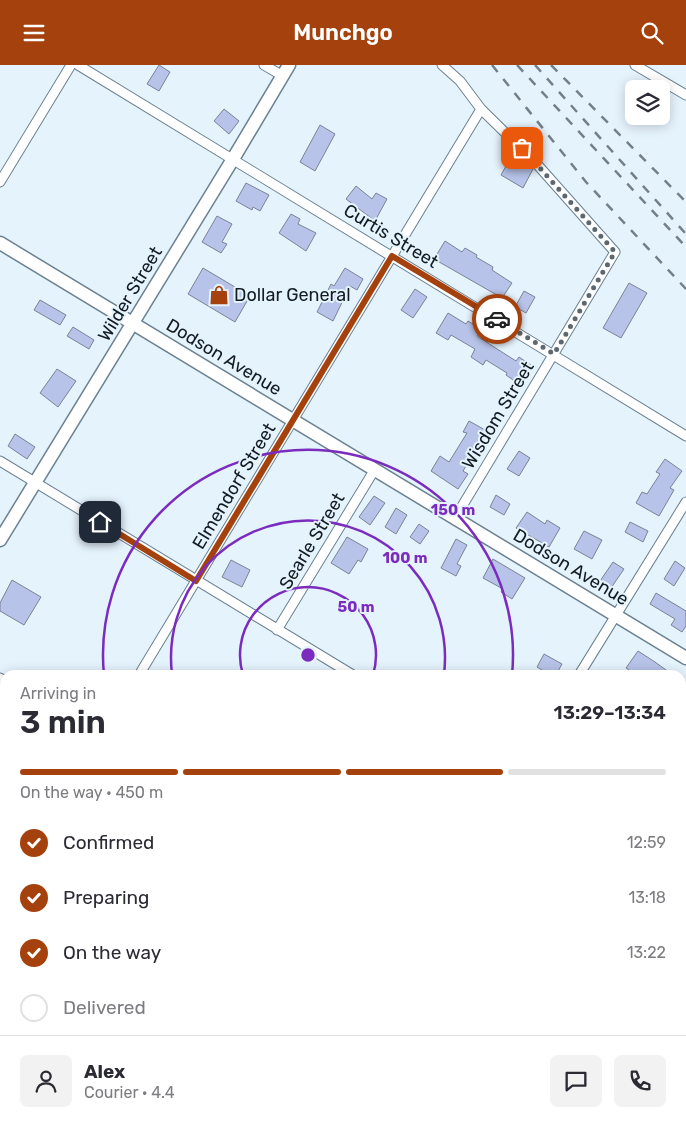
<!DOCTYPE html>
<meta charset="utf-8">
<style>
:root{--surface:#fff;--page:#f2f2f3;--text:#2b2b33;--muted:#7c7c81;--line:#e1e1e2;--accent:#a5410c}
body{margin:0;font-family:Rubik,sans-serif;background:var(--page);color:var(--text);height:100vh;display:flex;flex-direction:column;font-size:19px;white-space:nowrap}
*{box-sizing:border-box;margin:0}
p{font-size:16px;color:var(--muted)}
.icon{flex:none;width:28px;height:28px;fill:none;stroke:currentColor;stroke-width:2;stroke-linecap:round;stroke-linejoin:round}
.map{position:relative;flex:1;overflow:hidden}
.side{position:absolute;left:0px;top:605px;width:686px;height:466px;display:flex;flex-direction:column;background:var(--surface);border-radius:15px 15px 0 0;box-shadow:0 2px 12px #0003}
.side>*{flex:none}
.fabs{position:absolute;left:625px;top:15px;display:grid;gap:10px}
.fabs a{display:grid;place-items:center;width:45px;height:45px;border-radius:8px;background:var(--surface);box-shadow:0 2px 12px #0003;font-size:25px}
.pin{position:absolute;display:grid;place-items:center;width:42px;height:42px;color:#fff;margin:-21px;border-radius:10px;box-shadow:0 2px 8px #0006}
.courier{position:absolute;display:grid;place-items:center;width:50px;height:50px;margin:-25px;border:4px solid #a5410c;border-radius:50%;background:#fff;color:#222;box-shadow:0 1px 6px #0007}
.head em{font-style:normal;font-weight:600}
.head div{display:flex;flex-direction:column-reverse}
.head{display:flex;align-items:center;justify-content:space-between;height:85px;padding:0 20px}
h1{font-size:32px;font-weight:600;line-height:38px}
.bar{display:grid;grid-template-columns:repeat(4,1fr);gap:8px 5px;align-content:center;height:60px;padding:0 20px}
.bar i{height:6px;border-radius:4px;background:var(--line)}
.bar .active{background:var(--accent)}
.bar p{grid-column:span 4}
.line{display:flex;align-items:center;gap:12px;padding:0 20px;border-top:1px solid var(--line)}
.line div{flex:1}
.round{display:grid;place-items:center;flex:none;width:52px;height:52px;border-radius:8px;background:var(--page)}
ol{padding:0 20px;list-style:none}
li{display:flex;align-items:center;gap:15px;height:55px}
li p{margin-inline-start:auto}
li .icon{padding:5px;border-radius:50%;background:var(--accent);color:#fff;stroke-width:4}
li:last-child{color:var(--muted)}
li i{width:28px;height:28px;border:2px solid var(--line);border-radius:50%}
header{display:flex;justify-content:space-between;align-items:center;height:65px;padding:0 20px;background:var(--accent);color:#fff;font-size:22px;font-weight:600}
.map>svg:first-child{display:block}
</style>
<header><svg class="icon" aria-label="menu" viewBox="0 0 24 24"><path d="M4 6h16M4 12h16M4 18h16"/></svg>Munchgo<svg class="icon" aria-label="search" viewBox="0 0 24 24"><circle cx="10" cy="10" r="6"/><path d="M15 15l6 6"/></svg></header>
<div class="map">
<svg width="686" height="1071" viewBox="0 0 686 1071">
<rect width="100%" height="100%" fill="#e5f3fd"/>
<path fill="#cfc5df" d="M 681,907 L 686,915 L 686,1071 L 0,1071 L 0,939 L 5,941 L 5,1066 L 681,1066 Z"/>
<path fill="#b7c3e8" stroke="#7b8298" d="M 159,0 L 170,7 L 159,26 L 147,19 Z
M 224,44 L 239,56 L 229,69 L 214,56 Z
M 320,60 L 335,69 L 315,106 L 300,97 Z
M 511,92 L 533,104 L 523,123 L 501,110 Z
M 246,118 L 269,130 L 260,146 L 253,142 L 252,145 L 236,136 Z
M 356,121 L 372,134 L 376,128 L 387,134 L 375,156 L 346,134 Z
M 291,149 L 300,154 L 298,159 L 316,168 L 306,186 L 279,168 Z
M 217,151 L 232,159 L 222,177 L 227,179 L 221,188 L 202,177 Z
M 445,176 L 462,187 L 465,183 L 477,190 L 476,192 L 493,202 L 492,205 L 512,218 L 502,233 L 434,194 Z
M 203,203 L 250,231 L 235,257 L 188,229 Z
M 345,203 L 363,214 L 357,225 L 350,221 L 333,256 L 317,247 L 331,219 L 334,221 Z
M 629,218 L 647,228 L 621,273 L 603,263 Z
M 415,224 L 427,232 L 413,253 L 401,245 Z
M 524,226 L 535,232 L 526,248 L 515,242 Z
M 40,235 L 66,250 L 60,260 L 34,245 Z
M 448,248 L 466,259 L 468,256 L 481,264 L 477,271 L 494,282 L 516,296 L 519,292 L 532,301 L 519,319 L 506,310 L 507,308 L 486,295 L 483,300 L 471,292 L 475,284 L 451,270 L 448,275 L 436,268 Z
M 73,262 L 94,275 L 89,284 L 67,271 Z
M 57,304 L 76,316 L 58,342 L 40,328 Z
M 469,356 L 487,366 L 463,406 L 468,409 L 458,424 L 431,406 L 440,391 L 449,397 L 467,368 L 463,367 Z
M 15,369 L 35,382 L 27,394 L 8,381 Z
M 519,386 L 530,393 L 519,411 L 507,404 Z
M 665,394 L 682,406 L 670,423 L 674,425 L 659,451 L 636,438 L 642,427 L 647,429 L 660,409 L 656,407 Z
M 496,430 L 510,439 L 504,450 L 490,442 Z
M 374,431 L 385,438 L 370,460 L 359,452 Z
M 396,443 L 407,450 L 396,469 L 385,462 Z
M 527,447 L 545,459 L 547,455 L 560,463 L 549,482 L 516,463 Z
M 630,457 L 648,466 L 643,477 L 625,467 Z
M 419,459 L 429,466 L 420,479 L 410,472 Z
M 584,466 L 602,475 L 592,494 L 574,484 Z
M 347,472 L 368,484 L 361,497 L 358,495 L 349,509 L 331,498 Z
M 456,474 L 467,480 L 457,499 L 461,501 L 456,511 L 441,503 Z
M 493,494 L 525,513 L 512,534 L 501,527 L 503,524 L 483,513 Z
M 231,495 L 250,505 L 242,522 L 222,512 Z
M 675,496 L 685,503 L 674,521 L 664,514 Z
M 613,497 L 624,504 L 611,523 L 600,516 Z
M 12,515 L 41,532 L 24,560 L 0,546 L 0,538 Z
M 656,528 L 686,546 L 686,561 L 682,567 L 671,560 L 675,554 L 650,539 Z
M 638,586 L 655,597 L 673,610 L 636,610 L 626,603 Z
M 544,589 L 562,599 L 556,610 L 550,610 L 537,602 Z"/>
<g fill="none" stroke-linecap="round" stroke-linejoin="round">
<defs>
<path id="street" d="M 78,0 L 686,371
M 264,0 L 283,11
M 442,0 L 460,16 L 481,44 L 535,97 L 615,187 L 455,453
M 635,0 L 686,30
M 0,117 L 71,0
M 0,396 L 353,610
M 277,565 L 375,404
M 139,610 L 481,44
M 579,610 L 686,437
M 0,613 L 5,616
M 681,704 L 686,696
M 681,811 L 686,814
M 0,824 L 5,827
M 681,867 L 686,876"/>
<path id="secondary" d="M 0,178 L 686,593
M 0,475 L 233,94 L 289,0"/>
</defs>
<use href="#street" stroke="#6b8190" stroke-width="11"/>
<use href="#secondary" stroke="#6b8190" stroke-width="15"/>
<use href="#street" stroke="#fff" stroke-width="9"/>
<use href="#secondary" stroke="#fff" stroke-width="12"/>
<path stroke="#748087" stroke-width="2.5" stroke-dasharray="9 9" stroke-linecap="butt" d="M 492,0 L 586,117 L 686,224
M 517,0 L 686,182
M 535,0 L 686,169
M 551,0 L 686,137"/>
</g>
<g fill="none" stroke-linecap="round" stroke-linejoin="round">
<path stroke="#5c676f" stroke-width="5" stroke-dasharray="0 9" d="M 497,254 L 554,289 L 615,187 L 522,83"/>
<path stroke="#a5410c" stroke-width="6" d="M 100,457 L 196,516 L 392,191 L 497,254"/>
</g>
<g fill="none" stroke="#7b2cbf" stroke-width="2.5">
<path d="M243 610A68 68 0 1 1 373 610"/>
<path d="M172 609A137 137 0 1 1 444 609"/>
<path d="M104 610A205 205 0 1 1 512 610"/>
</g>
<defs>
<symbol id="shop-bare" viewBox="-9 -9 18 18"><path d="M-5-2.5h2.3a2.7 3.5 0 0 1 5.4 0H5L5.5 6h-11ZM-1.5-2.5h3a1.5 2.3 0 0 0-3 0Z" fill="#a5410c" stroke="#e5f3fd" stroke-width="2.5" paint-order="stroke"/></symbol>
</defs>
<g fill-rule="evenodd">
<use href="#shop-bare" x="205" y="216" width="28" height="28"/>
</g>
<g text-anchor="middle" dominant-baseline="central" stroke-width="4" stroke-linejoin="round" paint-order="stroke">
<g font-size="18" fill="#131c22" stroke="#e5f3fd">
<text transform="translate(391 171) rotate(31)">Curtis Street</text>
<text transform="translate(130 229) rotate(-59)">Wilder Street</text>
<text transform="translate(224 292) rotate(31)">Dodson Avenue</text>
<text transform="translate(498 350) rotate(-59)">Wisdom Street</text>
<text transform="translate(234 421) rotate(-59)">Elmendorf Street</text>
<text transform="translate(312 476) rotate(-59)">Searle Street</text>
<text transform="translate(571 502) rotate(31)">Dodson Avenue</text>
</g>
<g font-size="18" fill="#131c22" stroke="#e5f3fd" text-anchor="start">
<text x="234" y="230">Dollar General</text>
</g>
</g>
<circle cx="308" cy="590" r="8" fill="#7b2cbf" stroke="#e5f3fd" stroke-width="2.5"/>
<g font-size="15" text-anchor="middle" font-weight="bold" fill="#7b2cbf" stroke="#e5f3fd" stroke-width="4" stroke-linejoin="round" paint-order="stroke">
<text x="453" y="450">150 m</text>
<text x="405" y="498">100 m</text>
<text x="356" y="547">50 m</text>
</g>
</svg>
<div class="fabs">
<a><svg class="icon" aria-label="layers" viewBox="0 0 24 24"><path d="M12 4l9 5-9 5-9-5zM3 14l9 5 9-5"/></svg></a>
</div>
<div class="pin" style="left:522px;top:83px;background:#ea580c"><svg class="icon" aria-label="bag" viewBox="0 0 24 24"><path d="M5 8h14l-1 12H6zM9 8a3 3 0 0 1 6 0"/></svg></div>
<div class="pin" style="left:100px;top:457px;background:#1f2937"><svg class="icon" aria-label="home" viewBox="0 0 24 24"><path d="M3 11l9-7 9 7M6 9v11h12V9"/></svg></div>
<div class="courier" style="left:497px;top:254px"><svg class="icon" aria-label="car" viewBox="0 0 24 24"><path d="M5 17H2v-5l4-1 3-4h7l3 4 3 1v5h-3M9 17h6M6 11h13"/><circle cx="7" cy="17" r="2"/><circle cx="17" cy="17" r="2"/></svg></div>
<section class="side">
<div class="head"><div><h1>3 min</h1><p>Arriving in</p></div><em>13:29–13:34</em></div>
<div class="bar"><i class="active"></i><i class="active"></i><i class="active"></i><i></i><p>On the way · 450 m</p></div>
<ol>
<li><svg class="icon" aria-label="check" viewBox="0 0 24 24"><path d="M5 12l5 5 9-10"/></svg>Confirmed<p>12:59</p></li>
<li><svg class="icon" aria-label="check" viewBox="0 0 24 24"><path d="M5 12l5 5 9-10"/></svg>Preparing<p>13:18</p></li>
<li><svg class="icon" aria-label="check" viewBox="0 0 24 24"><path d="M5 12l5 5 9-10"/></svg>On the way<p>13:22</p></li>
<li><i></i>Delivered</li>
</ol>
<div class="line" style="height:90px"><a class="round"><svg class="icon" aria-label="person" viewBox="0 0 24 24"><circle cx="12" cy="8" r="4"/><path d="M4 21q1-7 8-7t8 7"/></svg></a><div><b>Alex</b><p>Courier · 4.4</p></div><a class="round"><svg class="icon" aria-label="chat" viewBox="0 0 24 24"><path d="M4 5h16v11H9l-5 4z"/></svg></a><a class="round"><svg class="icon" aria-label="phone" viewBox="0 0 24 24"><path d="M5 4h4l2 5-3 2q2 4 5 5l2-3 5 2v4C11 20 4 13 5 4z"/></svg></a></div>
</section>
</div>
